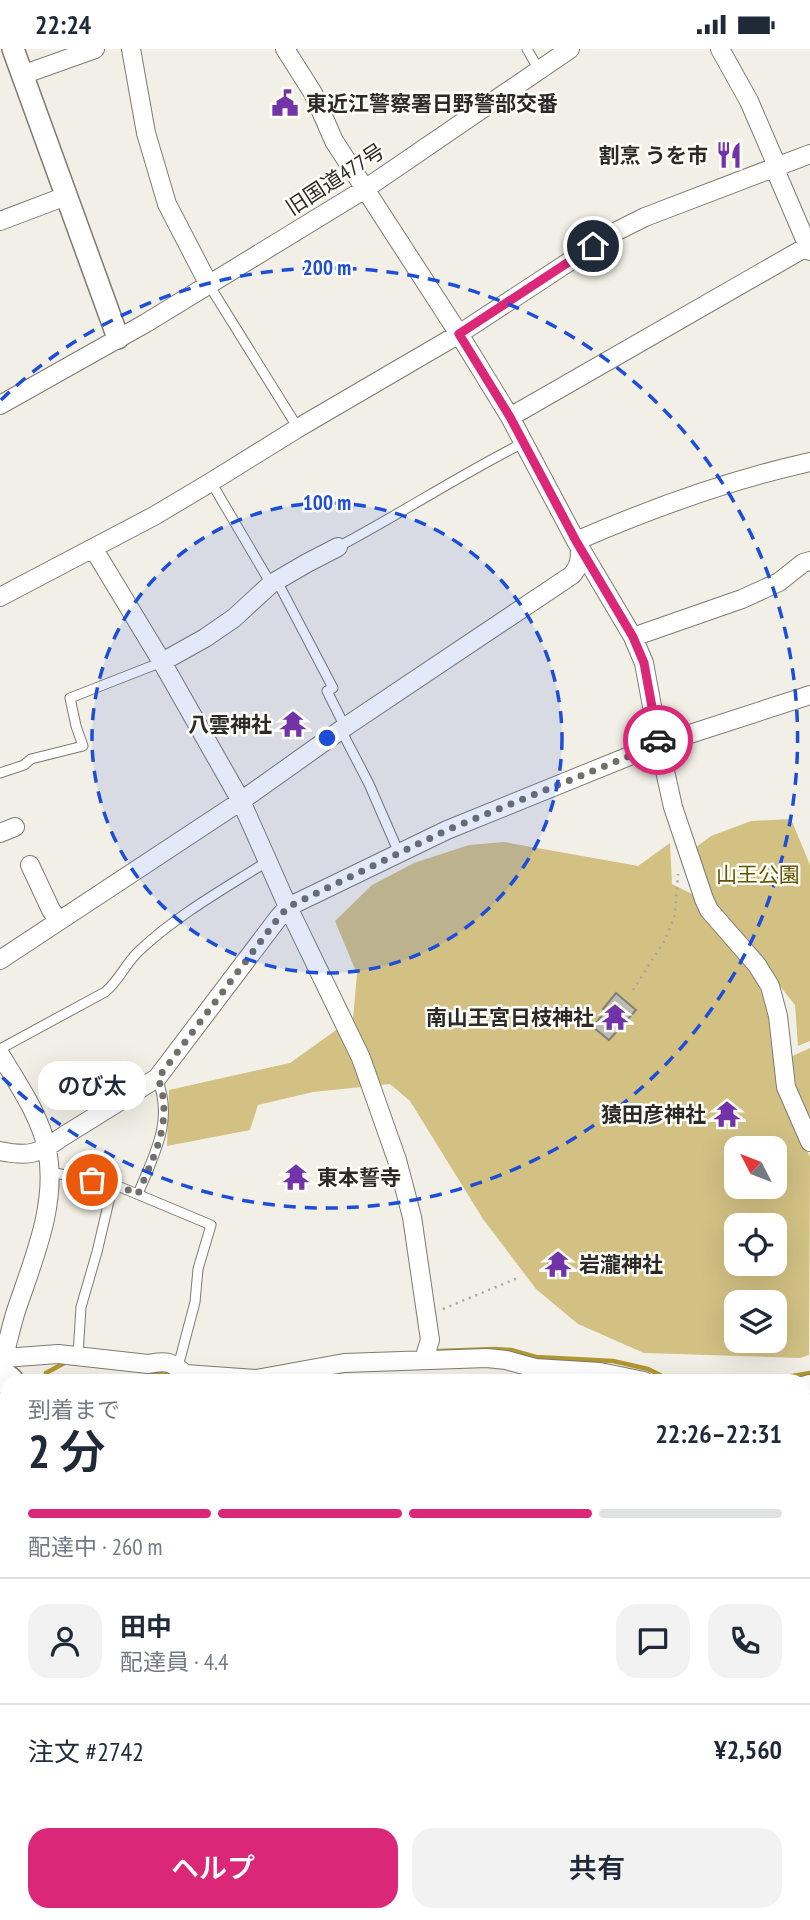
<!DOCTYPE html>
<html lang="ja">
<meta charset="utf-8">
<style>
:root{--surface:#fff;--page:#f2f2f3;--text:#1f2937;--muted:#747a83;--line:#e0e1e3;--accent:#db2777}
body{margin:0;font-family:"PT Sans Narrow","Noto Sans JP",sans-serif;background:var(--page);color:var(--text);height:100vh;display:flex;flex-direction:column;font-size:26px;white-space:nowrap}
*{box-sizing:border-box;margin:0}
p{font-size:23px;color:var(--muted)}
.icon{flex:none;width:38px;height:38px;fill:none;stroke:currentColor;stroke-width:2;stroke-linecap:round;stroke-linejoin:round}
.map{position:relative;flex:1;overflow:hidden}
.panel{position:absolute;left:0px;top:1325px;width:810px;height:548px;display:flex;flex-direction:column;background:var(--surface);border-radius:21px 21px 0 0;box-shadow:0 7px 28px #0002}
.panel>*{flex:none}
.needle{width:46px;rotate:312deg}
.controls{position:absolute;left:724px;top:1087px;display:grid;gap:14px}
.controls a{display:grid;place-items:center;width:63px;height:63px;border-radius:14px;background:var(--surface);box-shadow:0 7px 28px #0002;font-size:35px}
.pin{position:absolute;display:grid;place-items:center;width:60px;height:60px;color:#fff;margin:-30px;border:4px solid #fff;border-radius:50%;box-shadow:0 2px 7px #0007}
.courier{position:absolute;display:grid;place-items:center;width:70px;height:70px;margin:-35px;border:5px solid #db2777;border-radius:50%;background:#fff;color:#222;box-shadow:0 2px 9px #0007}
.bubble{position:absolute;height:49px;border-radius:21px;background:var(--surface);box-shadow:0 7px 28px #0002;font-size:23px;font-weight:600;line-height:49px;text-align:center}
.head em{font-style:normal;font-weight:600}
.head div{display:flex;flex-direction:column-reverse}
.head{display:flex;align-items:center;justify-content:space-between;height:119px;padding:0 28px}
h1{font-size:46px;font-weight:600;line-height:52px}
.bar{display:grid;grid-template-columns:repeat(4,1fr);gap:10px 7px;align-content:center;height:84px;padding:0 28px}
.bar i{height:9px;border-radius:5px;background:var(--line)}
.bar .selected{background:var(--accent)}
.bar p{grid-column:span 4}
.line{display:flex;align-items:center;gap:18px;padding:0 28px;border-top:2px solid var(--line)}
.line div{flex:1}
.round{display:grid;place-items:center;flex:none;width:74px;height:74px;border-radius:21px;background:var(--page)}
.cta{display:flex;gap:14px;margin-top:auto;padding:14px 28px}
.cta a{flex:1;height:80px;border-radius:21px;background:var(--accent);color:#fff;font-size:28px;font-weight:600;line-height:80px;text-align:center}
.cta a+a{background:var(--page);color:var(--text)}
.status{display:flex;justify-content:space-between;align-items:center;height:49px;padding:0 35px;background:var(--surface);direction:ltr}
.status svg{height:19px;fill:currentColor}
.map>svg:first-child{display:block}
</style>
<div class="status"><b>22:24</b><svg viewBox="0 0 49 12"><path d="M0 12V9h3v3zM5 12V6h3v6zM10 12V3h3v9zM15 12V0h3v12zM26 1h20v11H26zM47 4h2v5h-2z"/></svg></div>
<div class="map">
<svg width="810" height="1871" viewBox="0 0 810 1871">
<rect width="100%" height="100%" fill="#f2f0e6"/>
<path fill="#d2c183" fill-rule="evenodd" d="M 791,770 L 810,816 L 810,992 L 798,997 L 795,956 L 709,847 L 695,799 L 711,787 L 751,772 Z
M 504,793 L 638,817 L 670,794 L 672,835 L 698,848 L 757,929 L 771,957 L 791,1065 L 810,1108 L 809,1306 L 800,1309 L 644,1304 L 578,1275 L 536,1240 L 483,1170 L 410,1052 L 390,1035 L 313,1043 L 258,1056 L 250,1081 L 167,1097 L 169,1041 L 290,1014 L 353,969 L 357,925 L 335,872 L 372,836 L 414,814 L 469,796 ZM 737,1099 L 775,1099 L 775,1138 L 737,1138 ZM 737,1176 L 775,1176 L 775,1214 L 737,1214 ZM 737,1253 L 775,1253 L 775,1292 L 737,1292 Z
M 810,999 L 810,1080 L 792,1037 L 790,1008 Z"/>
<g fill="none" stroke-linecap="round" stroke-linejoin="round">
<path stroke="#b19730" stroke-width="4.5" d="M 439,1302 L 495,1300 L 511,1301 L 536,1308 L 613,1312 L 648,1320 L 672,1332
M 149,1322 L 164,1326 L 174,1321
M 46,1324 L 68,1312
M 764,1332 L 810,1324
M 0,1400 L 7,1384
M 133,1871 L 133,1866"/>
</g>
<path fill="#bdbbb2" stroke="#838078" stroke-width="2" d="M 616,944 L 636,961 L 609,991 L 593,978 L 605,962 L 603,960 Z
M 560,1204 L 569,1218 L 554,1225 L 547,1212 Z"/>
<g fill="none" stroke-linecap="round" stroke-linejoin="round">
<defs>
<path id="service" d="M 527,0 L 539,21
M 209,236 L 298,379
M 211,433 L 271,535
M 338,498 C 400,465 460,426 523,394
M 277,532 L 333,639 L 327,642 L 345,678
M 341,681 L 369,735 L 399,804
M 0,724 L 24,716 L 31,710 L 83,697 L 76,677 L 70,649 L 162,613
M 0,1000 L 105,943 C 119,932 125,915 139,902 C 177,866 224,840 268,812
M 50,1123 L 113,1135 L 211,1176 L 198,1220 L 195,1253 L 180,1310 L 175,1314
M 138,1145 C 154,1105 174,1073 157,1029
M 78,1306 L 81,1258 L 97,1203 L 113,1135"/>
<path id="minor" d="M 131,0 L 146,84 L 167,155 L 209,236
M 285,0 L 313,44 L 334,92 L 459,285 L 510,368 L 576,492 L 633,588 L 644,614 L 659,695 L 673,758 L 704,850 L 709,861 L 757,916 L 770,937 L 778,967 L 786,1038 L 810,1093
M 720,0 L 749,52 L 777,117
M 22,26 L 95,0
M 774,118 L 810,202
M 0,172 L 66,147
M 0,356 L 146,274 L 365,140 L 570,0
M 510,368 L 808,197
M 576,492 C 652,459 729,431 810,413
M 93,499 L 162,613 L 241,752 L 288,858 L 361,1009 L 397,1111 L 412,1168 L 430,1291 L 424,1310
M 0,548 L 154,467 L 211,433 L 298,379 L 459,285 L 613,184 L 645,168 L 810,105
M 633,588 L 742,550 L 779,533 L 803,514 L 810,512
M 162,613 L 205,589 L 234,569 L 271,535 L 307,514 L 338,498
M 0,784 L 15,778
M 30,816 L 51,861 L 59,872
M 0,911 L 241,752 L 345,678 L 572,526 C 580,517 580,509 580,498
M 0,1005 C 17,1034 40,1066 47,1100 C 58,1155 33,1211 16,1262 C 10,1280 7,1300 0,1319
M 0,1102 C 29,1108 39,1105 62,1088 L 157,1029 L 279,868 L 288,858 L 447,781 L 659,695 L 810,646
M 4,1309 L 58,1305 L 148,1315 C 167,1311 172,1313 185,1325 L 256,1330 L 344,1314 L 487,1309 L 506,1311 L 535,1319 L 600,1323 L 644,1332
M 803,1337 L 810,1335
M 803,1535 L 810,1531"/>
<path id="tertiary" d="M 13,0 L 118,289
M 803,1824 L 810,1825"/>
<path id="trunk" d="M 0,1325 L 9,1332
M 501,1866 L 505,1871"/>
</defs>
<use href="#service" stroke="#7d7b72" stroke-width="11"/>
<use href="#minor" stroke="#7d7b72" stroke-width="20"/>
<use href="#tertiary" stroke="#7d7b72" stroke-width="24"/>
<use href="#trunk" stroke="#7d7b72" stroke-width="31"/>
<path stroke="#a8a69f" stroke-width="2.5" stroke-dasharray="2 5" stroke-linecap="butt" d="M 633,941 L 665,891 L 675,866 L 678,825
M 443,1260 L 520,1228
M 473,1866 L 477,1871
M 528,1866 L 533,1871
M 0,1868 L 7,1847
M 384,1871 L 385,1866"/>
<use href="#service" stroke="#fff" stroke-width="9"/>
<use href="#minor" stroke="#fff" stroke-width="18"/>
<use href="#tertiary" stroke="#fff" stroke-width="21"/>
<use href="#trunk" stroke="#fff" stroke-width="28"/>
</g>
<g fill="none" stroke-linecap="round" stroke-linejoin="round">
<path stroke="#716f6a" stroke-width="7" stroke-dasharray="0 12.6" d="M 92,1131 L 113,1135 L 138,1145 C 154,1106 174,1072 158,1029 L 279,868 L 288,858 L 447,781 L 659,695 L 658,691"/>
<path stroke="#db2777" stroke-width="9" d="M 593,197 L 459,285 L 510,368 L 576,492 L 633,588 L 644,614 L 658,691"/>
</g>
<circle cx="327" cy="689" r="235" fill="#1d4ed8" fill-opacity=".12"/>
<g fill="none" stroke="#1d4ed8" stroke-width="3.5" stroke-dasharray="12 9">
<circle cx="327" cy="689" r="235"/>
<path d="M1 351A470 470 0 1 1 1 1027"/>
</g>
<defs>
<symbol id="civic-bare" viewBox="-9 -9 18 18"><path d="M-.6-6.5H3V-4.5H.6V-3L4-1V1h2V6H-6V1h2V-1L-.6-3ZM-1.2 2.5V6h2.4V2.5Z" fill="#7233a8" stroke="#fffdf7" stroke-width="2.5" paint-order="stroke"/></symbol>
<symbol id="restaurant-bare" viewBox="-9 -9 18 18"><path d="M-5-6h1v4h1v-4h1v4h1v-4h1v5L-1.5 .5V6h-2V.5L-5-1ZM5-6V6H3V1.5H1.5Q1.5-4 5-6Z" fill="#7233a8" stroke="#fffdf7" stroke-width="2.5" paint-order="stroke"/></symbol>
<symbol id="temple-bare" viewBox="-9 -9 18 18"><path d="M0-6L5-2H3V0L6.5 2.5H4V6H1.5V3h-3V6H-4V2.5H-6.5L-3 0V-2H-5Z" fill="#7233a8" stroke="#fffdf7" stroke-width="2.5" paint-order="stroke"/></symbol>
</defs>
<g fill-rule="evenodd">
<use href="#civic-bare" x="266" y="35" width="38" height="38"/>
<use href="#restaurant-bare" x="710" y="87" width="38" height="38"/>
<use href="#temple-bare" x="274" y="656" width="38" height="38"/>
<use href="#temple-bare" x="596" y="949" width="38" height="38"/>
<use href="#temple-bare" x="708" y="1046" width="38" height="38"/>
<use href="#temple-bare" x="277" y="1109" width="38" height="38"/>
<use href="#temple-bare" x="539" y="1196" width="38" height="38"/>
</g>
<g text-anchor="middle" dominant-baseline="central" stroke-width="5" stroke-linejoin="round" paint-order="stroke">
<g font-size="21" font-weight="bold" fill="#2b2a27" stroke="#fffdf7" text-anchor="end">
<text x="306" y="54" text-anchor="start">東近江警察署日野警部交番</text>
<text x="708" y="106">割烹 うを市</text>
<text x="272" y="675">八雲神社</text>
<text x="594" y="968">南山王宮日枝神社</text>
<text x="706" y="1065">猿田彦神社</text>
<text x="317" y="1128" text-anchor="start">東本誓寺</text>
<text x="579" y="1215" text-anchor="start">岩瀧神社</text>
</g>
<g font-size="21" fill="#2b2a27" stroke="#fffdf7">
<text transform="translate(335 130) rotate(-33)">旧国道477号</text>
</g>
<g font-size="21" fill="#655402" stroke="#fffdf7">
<text x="758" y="825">山王公園</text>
</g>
</g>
<circle cx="327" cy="689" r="10" fill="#1d4ed8" stroke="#fffdf7" stroke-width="3.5"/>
<g font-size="21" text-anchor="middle" font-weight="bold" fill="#1d4ed8" stroke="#fffdf7" stroke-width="5" stroke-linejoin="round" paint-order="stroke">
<text x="327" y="226">200 m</text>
<text x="327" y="461">100 m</text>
</g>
</svg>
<div class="controls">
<a><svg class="needle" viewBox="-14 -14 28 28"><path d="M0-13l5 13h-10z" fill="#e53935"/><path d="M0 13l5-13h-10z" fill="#747a83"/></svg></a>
<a><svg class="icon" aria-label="locate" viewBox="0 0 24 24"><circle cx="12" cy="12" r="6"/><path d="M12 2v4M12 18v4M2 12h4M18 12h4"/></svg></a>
<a><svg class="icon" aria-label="layers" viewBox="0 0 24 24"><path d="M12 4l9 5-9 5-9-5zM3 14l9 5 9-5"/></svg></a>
</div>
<div class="pin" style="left:92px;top:1131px;background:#ea580c"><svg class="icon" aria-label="bag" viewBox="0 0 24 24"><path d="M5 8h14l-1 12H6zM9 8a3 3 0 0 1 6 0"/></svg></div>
<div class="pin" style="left:593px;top:197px;background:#1f2937"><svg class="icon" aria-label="home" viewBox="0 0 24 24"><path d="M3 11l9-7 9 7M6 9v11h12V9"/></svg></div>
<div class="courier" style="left:658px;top:691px"><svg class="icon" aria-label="car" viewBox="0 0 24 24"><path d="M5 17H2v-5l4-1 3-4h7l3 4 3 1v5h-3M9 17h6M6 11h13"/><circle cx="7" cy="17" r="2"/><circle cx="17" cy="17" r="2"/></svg></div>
<div class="bubble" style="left:38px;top:1012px;width:108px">のび太</div>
<section class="panel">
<div class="head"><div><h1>2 分</h1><p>到着まで</p></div><em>22:26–22:31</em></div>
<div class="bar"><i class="selected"></i><i class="selected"></i><i class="selected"></i><i></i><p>配達中 · 260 m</p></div>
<div class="line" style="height:126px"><a class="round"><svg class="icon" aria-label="person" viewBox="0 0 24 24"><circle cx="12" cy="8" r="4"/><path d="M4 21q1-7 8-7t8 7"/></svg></a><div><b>田中</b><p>配達員 · 4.4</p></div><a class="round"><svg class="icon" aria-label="chat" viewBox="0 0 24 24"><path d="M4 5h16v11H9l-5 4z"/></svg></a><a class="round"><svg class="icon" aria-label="phone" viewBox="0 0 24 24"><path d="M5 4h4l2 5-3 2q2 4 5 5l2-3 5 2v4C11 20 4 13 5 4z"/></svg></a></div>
<div class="line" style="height:91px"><div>注文 #2742</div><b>¥2,560</b></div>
<div class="cta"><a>ヘルプ</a><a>共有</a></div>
</section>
</div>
